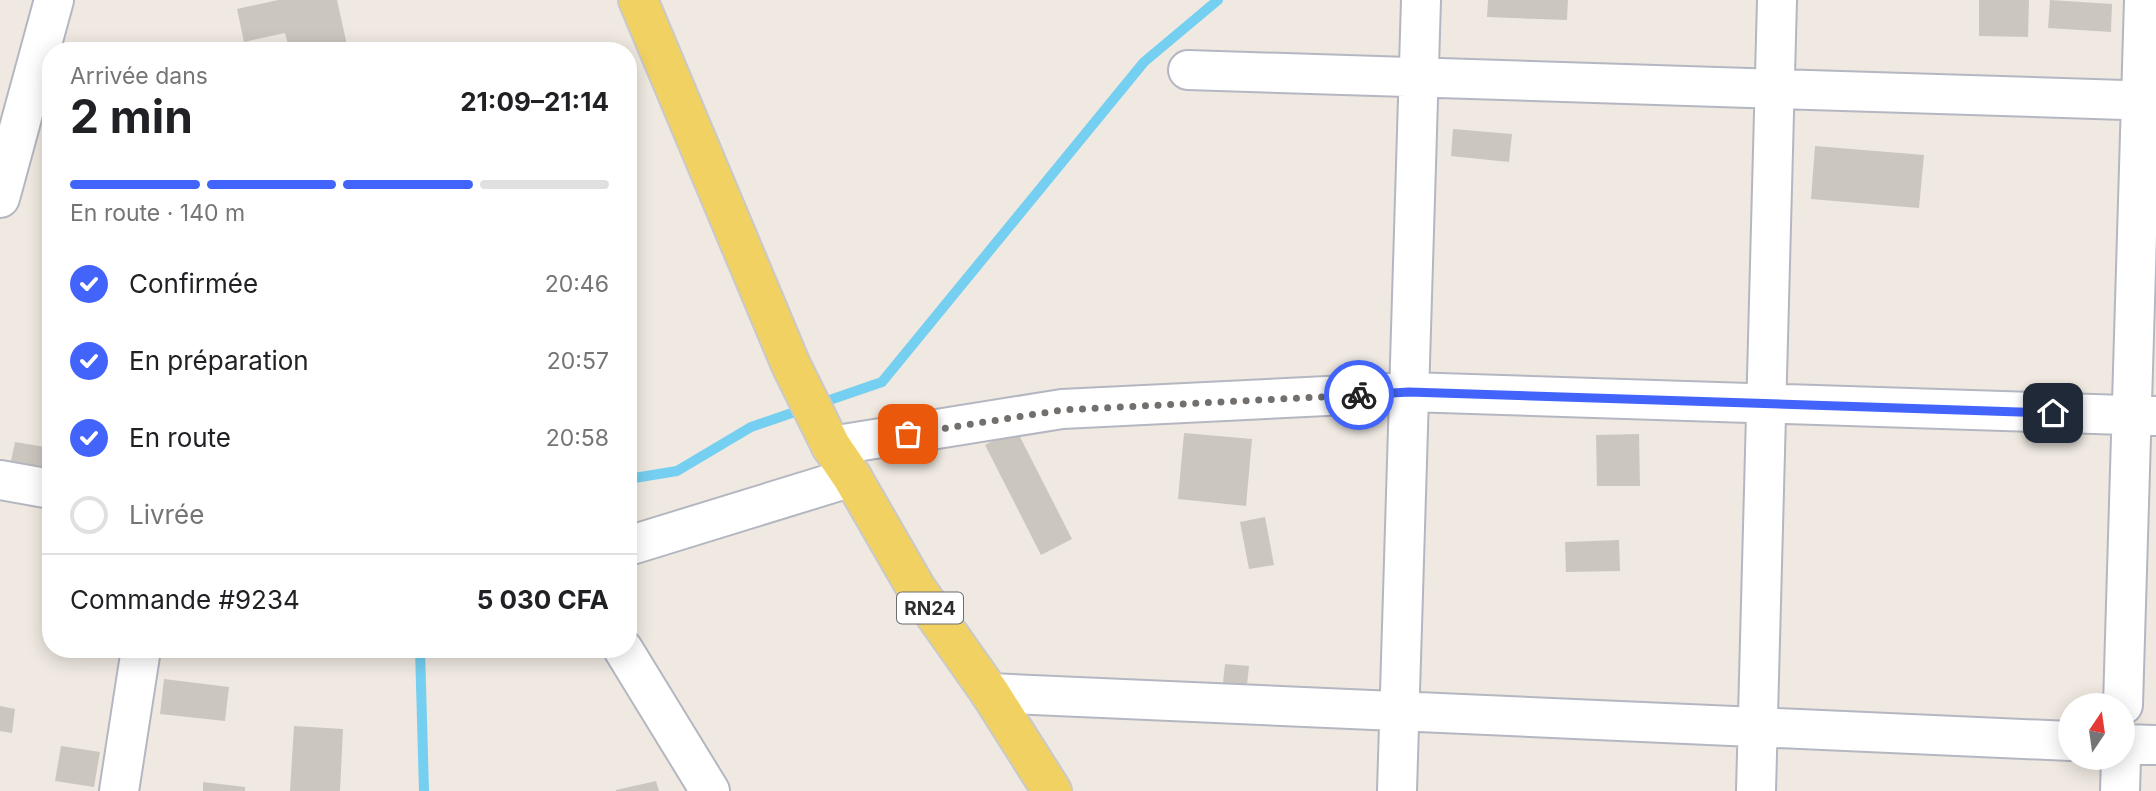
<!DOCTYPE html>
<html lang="fr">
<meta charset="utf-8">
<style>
:root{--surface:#fff;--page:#f6f6f6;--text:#202124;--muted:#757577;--line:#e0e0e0;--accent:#4264fb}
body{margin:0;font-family:Inter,sans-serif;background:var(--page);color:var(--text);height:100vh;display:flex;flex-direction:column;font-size:26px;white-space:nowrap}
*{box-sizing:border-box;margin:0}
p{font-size:23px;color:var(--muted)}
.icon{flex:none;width:38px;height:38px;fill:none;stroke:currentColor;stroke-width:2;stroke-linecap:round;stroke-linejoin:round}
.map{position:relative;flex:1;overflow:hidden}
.details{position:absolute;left:42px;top:42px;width:595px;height:616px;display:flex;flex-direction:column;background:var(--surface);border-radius:28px;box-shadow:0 4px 18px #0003}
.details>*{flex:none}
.needle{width:46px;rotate:13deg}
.controls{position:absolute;left:2058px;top:693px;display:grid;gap:14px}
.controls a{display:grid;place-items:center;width:77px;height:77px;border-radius:50%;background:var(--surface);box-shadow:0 4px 18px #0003;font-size:35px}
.pin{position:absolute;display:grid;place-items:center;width:60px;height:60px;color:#fff;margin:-30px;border-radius:14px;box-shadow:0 4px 10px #0006}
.courier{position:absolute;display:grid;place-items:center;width:70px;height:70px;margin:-35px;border:5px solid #4264fb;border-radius:50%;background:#fff;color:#222;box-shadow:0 2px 9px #0007}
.summary em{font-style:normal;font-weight:700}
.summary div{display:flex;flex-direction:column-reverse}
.summary{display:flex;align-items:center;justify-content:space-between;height:119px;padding:0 28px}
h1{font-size:46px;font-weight:700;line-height:52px}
.bar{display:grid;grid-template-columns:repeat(4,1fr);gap:10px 7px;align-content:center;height:84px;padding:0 28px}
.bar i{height:9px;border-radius:5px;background:var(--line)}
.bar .selected{background:var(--accent)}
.bar p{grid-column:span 4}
.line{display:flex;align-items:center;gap:18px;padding:0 28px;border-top:2px solid var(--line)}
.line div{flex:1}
ol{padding:0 28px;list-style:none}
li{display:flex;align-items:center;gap:21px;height:77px}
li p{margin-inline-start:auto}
li .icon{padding:7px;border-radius:50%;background:var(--accent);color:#fff;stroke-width:4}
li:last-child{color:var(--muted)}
li i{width:38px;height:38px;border:4px solid var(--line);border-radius:50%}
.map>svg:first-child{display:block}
</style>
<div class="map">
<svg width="2156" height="791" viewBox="0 0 2156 791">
<rect width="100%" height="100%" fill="#efe9e1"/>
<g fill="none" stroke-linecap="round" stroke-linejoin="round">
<path stroke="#75cff0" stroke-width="10" d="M 628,479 L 677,471 L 751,427 L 882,382 L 1144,62 L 1218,0
M 420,649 L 424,791"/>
</g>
<path fill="#cbc7bf" d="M 278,0 L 337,0 L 347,45 L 321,51 L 290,51 L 285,33 L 244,42 L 237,9 Z
M 1488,0 L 1568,0 L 1567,20 L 1487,17 Z
M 1979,0 L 2029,0 L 2028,37 L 1979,36 Z
M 2050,0 L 2112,4 L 2111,32 L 2048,28 Z
M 1453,129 L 1512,134 L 1509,162 L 1451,156 Z
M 1815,146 L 1924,155 L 1919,208 L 1811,199 Z
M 1016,429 L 1072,539 L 1041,555 L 985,445 Z
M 1184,433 L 1252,439 L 1246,506 L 1178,499 Z
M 1639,434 L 1640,486 L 1597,486 L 1596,435 Z
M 15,442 L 51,448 L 51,478 L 9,470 Z
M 1265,517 L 1274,565 L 1249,569 L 1240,522 Z
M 1619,540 L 1620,571 L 1566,572 L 1565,542 Z
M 1225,664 L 1249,666 L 1245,703 L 1221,701 Z
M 164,679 L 229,687 L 225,721 L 160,714 Z
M 0,706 L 15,709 L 12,733 L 0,731 Z
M 294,726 L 343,729 L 340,791 L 290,791 Z
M 61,746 L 100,752 L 94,787 L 55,781 Z
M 656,781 L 659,791 L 616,791 L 616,790 Z
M 203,782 L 245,787 L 245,791 L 203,791 Z"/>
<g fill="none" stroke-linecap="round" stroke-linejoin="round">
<defs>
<path id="street" d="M 1188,70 L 2156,101
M 0,198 L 54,0
M 831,446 L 1062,409 L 1409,392 L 2156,416
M 0,480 L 51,489
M 628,546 L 852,477
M 623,649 L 710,791
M 990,693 L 2070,741
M 2123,705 L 2144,0
M 2123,744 L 2156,745
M 119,791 L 141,649
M 1397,791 L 1421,0
M 1756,791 L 1777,0
M 2120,791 L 2121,758"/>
<path id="primary" d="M 638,0 L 791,365 L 831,446 L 852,477 L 916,588 L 990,693 L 1052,791"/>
</defs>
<use href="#street" stroke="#b4b7c1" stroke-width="42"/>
<use href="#primary" stroke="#c9c9c9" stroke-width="42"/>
<use href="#street" stroke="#fff" stroke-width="38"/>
<use href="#primary" stroke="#f2d163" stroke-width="38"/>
</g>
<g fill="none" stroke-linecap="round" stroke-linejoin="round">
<path stroke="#726f6d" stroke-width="7" stroke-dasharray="0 12.6" d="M 908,434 L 1062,410 L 1359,395"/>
<path stroke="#4264fb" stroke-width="9" d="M 1359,395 L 1409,392 L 2053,413"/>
</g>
<g text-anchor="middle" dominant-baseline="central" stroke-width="5" stroke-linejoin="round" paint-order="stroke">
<rect fill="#fff" stroke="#6d6d6d" stroke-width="2" x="897" y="592.5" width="66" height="31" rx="5"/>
<g font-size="19" font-weight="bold" fill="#2e2e2e">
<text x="930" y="608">RN24</text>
</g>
</g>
</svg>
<div class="controls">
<a><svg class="needle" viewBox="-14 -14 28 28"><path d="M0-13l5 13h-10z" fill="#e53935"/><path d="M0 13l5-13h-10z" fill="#757577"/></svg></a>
</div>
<div class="pin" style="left:908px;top:434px;background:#ea580c"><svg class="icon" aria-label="bag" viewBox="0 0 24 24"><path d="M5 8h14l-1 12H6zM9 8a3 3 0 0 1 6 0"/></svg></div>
<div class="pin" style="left:2053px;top:413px;background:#1f2937"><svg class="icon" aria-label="home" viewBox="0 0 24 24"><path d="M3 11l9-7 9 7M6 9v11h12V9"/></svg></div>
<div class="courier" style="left:1359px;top:395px"><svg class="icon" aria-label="bike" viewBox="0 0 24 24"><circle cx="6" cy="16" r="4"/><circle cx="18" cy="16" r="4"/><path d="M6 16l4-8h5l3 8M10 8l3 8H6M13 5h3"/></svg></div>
<section class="details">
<div class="summary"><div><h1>2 min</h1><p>Arrivée dans</p></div><em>21:09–21:14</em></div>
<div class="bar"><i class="selected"></i><i class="selected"></i><i class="selected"></i><i></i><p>En route · 140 m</p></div>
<ol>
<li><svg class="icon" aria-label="check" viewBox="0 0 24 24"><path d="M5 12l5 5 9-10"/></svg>Confirmée<p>20:46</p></li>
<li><svg class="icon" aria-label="check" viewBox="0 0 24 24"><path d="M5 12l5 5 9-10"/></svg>En préparation<p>20:57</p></li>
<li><svg class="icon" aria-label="check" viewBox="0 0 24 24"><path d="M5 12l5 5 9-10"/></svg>En route<p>20:58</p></li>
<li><i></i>Livrée</li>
</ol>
<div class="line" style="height:91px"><div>Commande #9234</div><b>5 030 CFA</b></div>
</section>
</div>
